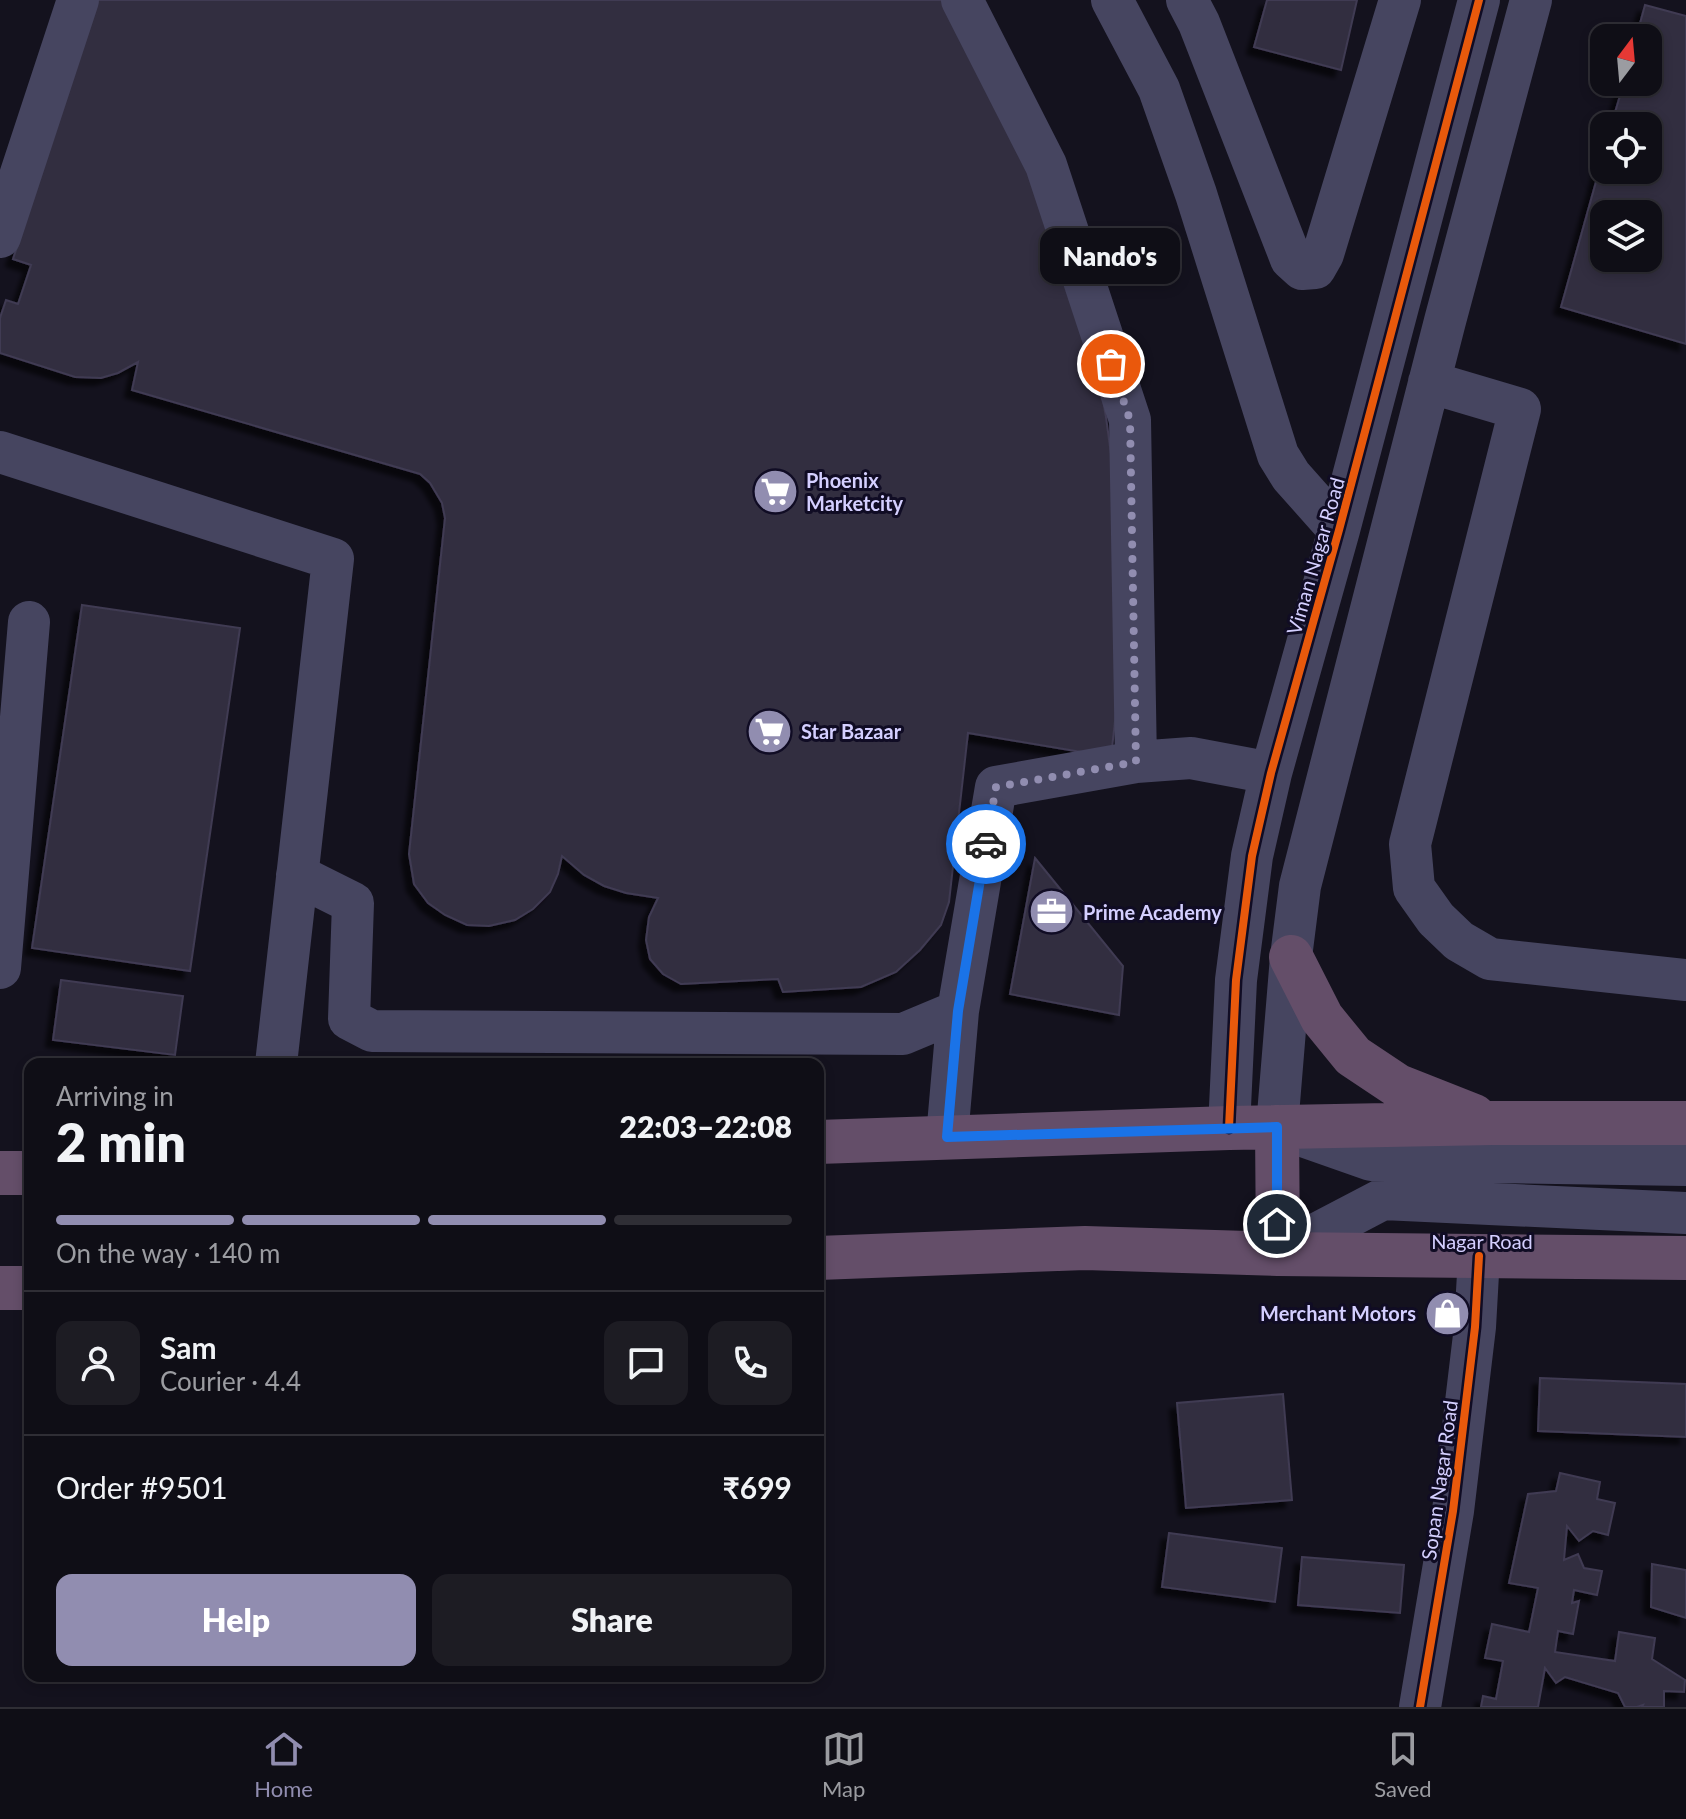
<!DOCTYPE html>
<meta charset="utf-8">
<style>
:root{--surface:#0f0e16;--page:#1d1c23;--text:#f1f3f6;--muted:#9b9ca1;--line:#2f2e35;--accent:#918db0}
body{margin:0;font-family:Lato,sans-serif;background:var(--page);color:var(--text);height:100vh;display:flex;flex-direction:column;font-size:30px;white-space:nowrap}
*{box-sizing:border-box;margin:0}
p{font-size:26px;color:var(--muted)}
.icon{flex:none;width:44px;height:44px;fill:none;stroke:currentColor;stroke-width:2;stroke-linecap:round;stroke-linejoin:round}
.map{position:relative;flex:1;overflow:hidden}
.sheet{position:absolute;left:24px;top:1058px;width:800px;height:624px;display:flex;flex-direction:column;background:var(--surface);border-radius:16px;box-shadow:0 4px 12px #0003,0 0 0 2px var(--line)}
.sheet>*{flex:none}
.needle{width:52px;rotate:16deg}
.buttons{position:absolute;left:1590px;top:24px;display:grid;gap:16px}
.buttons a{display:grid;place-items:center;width:72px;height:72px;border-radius:16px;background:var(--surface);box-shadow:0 4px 12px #0003,0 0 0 2px var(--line);font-size:40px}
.pin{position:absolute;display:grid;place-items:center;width:68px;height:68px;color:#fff;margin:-34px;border:4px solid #fff;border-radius:50%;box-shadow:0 2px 8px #0007}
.courier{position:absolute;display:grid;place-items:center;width:80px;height:80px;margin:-40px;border:6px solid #1a73e8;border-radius:50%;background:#fff;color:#222;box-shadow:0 2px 10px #0007}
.bubble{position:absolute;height:56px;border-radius:16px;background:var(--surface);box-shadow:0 4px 12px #0003,0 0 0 2px var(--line);font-size:26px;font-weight:800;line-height:56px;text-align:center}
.headline em{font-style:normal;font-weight:800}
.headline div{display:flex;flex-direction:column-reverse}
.headline{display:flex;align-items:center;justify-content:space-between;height:136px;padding:0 32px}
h1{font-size:52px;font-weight:800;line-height:60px}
.bar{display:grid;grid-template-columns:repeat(4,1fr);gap:12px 8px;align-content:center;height:96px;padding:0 32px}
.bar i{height:10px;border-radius:6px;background:var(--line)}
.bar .current{background:var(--accent)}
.bar p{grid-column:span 4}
.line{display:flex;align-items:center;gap:20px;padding:0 32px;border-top:2px solid var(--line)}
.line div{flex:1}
.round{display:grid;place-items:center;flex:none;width:84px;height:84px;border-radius:16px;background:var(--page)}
.action{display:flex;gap:16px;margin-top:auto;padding:16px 32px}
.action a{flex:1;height:92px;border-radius:16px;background:var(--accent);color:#fff;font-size:32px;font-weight:800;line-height:92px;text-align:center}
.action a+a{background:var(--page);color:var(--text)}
.tab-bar{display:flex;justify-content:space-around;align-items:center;height:112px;border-top:2px solid var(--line);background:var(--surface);font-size:22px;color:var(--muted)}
.tab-bar a{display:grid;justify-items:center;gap:4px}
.tab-bar .current{color:var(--accent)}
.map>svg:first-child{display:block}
</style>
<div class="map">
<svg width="1686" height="1707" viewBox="0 0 1686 1707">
<defs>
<filter id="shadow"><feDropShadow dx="-7" dy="7" stdDeviation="2" flood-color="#0009"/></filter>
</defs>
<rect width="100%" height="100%" fill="#14121e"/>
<path fill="#322f41" stroke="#403b53" stroke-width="2" fill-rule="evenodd" filter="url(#shadow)" d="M 97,0 L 954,0 L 1018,121 L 1091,330 L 1106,417 L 1117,498 L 1122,659 L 1111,757 L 968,733 L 949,902 L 941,925 L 920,950 L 896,972 L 861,987 L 783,992 L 778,979 L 681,984 L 663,974 L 650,959 L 646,940 L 649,917 L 658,898 L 626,893 L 604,886 L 584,875 L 562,856 L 558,874 L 550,892 L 533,909 L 515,920 L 489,926 L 467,925 L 445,915 L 428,903 L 414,884 L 409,854 L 445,518 L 442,503 L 430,483 L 420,474 L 132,390 L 138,362 L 118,373 L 101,378 L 75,377 L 0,353 L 0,318 L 6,300 L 18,304 L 31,265 L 13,259 Z
M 1267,0 L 1357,0 L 1341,70 L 1254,47 Z
M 1645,5 L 1686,16 L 1686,344 L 1561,307 L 1604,153 L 1604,170 L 1648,170 L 1648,126 L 1611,126 L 1624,82 L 1648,82 L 1648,38 L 1636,38 ZM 1604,214 L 1648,214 L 1648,258 L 1604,258 Z
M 82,605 L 240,628 L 190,971 L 32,948 Z
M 1035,858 L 1123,966 L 1119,1015 L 1010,994 Z
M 61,980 L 183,996 L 175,1055 L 53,1040 Z
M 1540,1378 L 1686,1384 L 1686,1437 L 1538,1431 Z
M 1283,1394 L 1292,1500 L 1186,1508 L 1177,1403 Z
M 1560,1473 L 1600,1482 L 1597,1499 L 1615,1503 L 1608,1535 L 1593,1531 L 1579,1541 L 1567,1526 L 1564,1560 L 1578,1554 L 1584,1568 L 1602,1571 L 1597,1595 L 1574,1590 L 1572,1603 L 1579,1601 L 1573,1634 L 1558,1631 L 1555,1652 L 1615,1661 L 1619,1632 L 1655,1638 L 1652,1659 L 1685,1680 L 1684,1692 L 1664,1691 L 1664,1707 L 1642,1707 L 1643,1705 L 1637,1707 L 1625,1707 L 1618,1693 L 1565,1677 L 1556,1683 L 1545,1668 L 1538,1707 L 1481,1707 L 1483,1696 L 1496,1699 L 1503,1661 L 1485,1658 L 1492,1624 L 1529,1632 L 1538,1588 L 1509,1583 L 1528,1494 L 1556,1491 Z
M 1169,1533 L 1282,1548 L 1275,1602 L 1162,1587 Z
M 1302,1557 L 1404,1565 L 1400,1613 L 1298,1605 Z
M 1652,1564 L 1686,1570 L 1686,1618 L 1651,1607 Z"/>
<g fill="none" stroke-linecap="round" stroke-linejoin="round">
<path stroke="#464560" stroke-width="42" d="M 962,0 L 1046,165 L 1130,420 L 1136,762
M 1112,0 L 1159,89 L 1196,194 L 1278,455 L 1291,476 L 1339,530
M 1187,0 L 1199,23 L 1291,259 L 1302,269 L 1315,268 L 1323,254 L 1400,0
M 1531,0 L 1445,321 L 1300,886 L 1291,957 L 1277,1127 L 1371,1160 L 1686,1165
M 0,237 L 78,0
M 1429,382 L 1520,409 L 1410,844 L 1414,888 L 1436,919 L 1459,941 L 1490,959 L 1686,980
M 0,452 L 333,559 L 276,1064
M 297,875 L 353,903 L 349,1019 L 372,1031 L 903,1034 L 958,1011 L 996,787 L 1136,762 L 1191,758 L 1271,773
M 0,968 L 29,622
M 1229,1128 L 1236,980 L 1252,856 L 1271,773 L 1339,530 L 1479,0
M 947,1137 L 958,1011
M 1278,1254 L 1383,1199 L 1686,1213
M 1420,1707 L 1453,1511 L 1475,1327 L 1479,1256"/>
<path stroke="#644e69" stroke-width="44" d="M 1291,957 L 1322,1018 L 1353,1056 L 1398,1086 L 1474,1116
M 1277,1127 L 1278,1254
M 818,1142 L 1229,1128 L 1492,1123 L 1686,1123
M 0,1173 L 30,1173
M 818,1258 L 1085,1248 L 1278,1254 L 1686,1258
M 0,1288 L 30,1288"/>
<defs>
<path id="cycleway" d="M 1229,1128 L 1236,980 L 1252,856 L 1271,773 L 1339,530 L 1479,0
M 1420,1707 L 1453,1511 L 1475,1327 L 1479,1256"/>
</defs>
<use href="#cycleway" stroke="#100c24" stroke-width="13"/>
<use href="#cycleway" stroke="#e8590c" stroke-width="8"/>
</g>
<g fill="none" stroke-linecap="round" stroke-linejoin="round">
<path stroke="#918db0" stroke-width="8" stroke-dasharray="0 14.4" d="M 986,844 L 996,787 L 1136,762 L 1130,420 L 1111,364"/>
<path stroke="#1a73e8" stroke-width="10" d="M 986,844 L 958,1011 L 947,1137 L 1277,1127 L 1277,1224"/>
</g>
<defs>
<symbol id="supermarket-disc" viewBox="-11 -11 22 22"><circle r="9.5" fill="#918db0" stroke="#100c24"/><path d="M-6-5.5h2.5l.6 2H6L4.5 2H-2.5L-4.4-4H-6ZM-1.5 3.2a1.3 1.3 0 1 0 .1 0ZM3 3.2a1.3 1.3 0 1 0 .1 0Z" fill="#fff"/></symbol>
<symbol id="office-disc" viewBox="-11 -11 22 22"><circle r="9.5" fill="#918db0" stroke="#100c24"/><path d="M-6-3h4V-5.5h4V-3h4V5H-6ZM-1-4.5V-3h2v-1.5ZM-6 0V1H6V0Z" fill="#fff"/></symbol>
<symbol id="shop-disc" viewBox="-11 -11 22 22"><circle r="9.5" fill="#918db0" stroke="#100c24"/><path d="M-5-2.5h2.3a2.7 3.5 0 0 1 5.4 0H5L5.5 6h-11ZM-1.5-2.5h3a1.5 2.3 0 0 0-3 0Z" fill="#fff"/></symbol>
</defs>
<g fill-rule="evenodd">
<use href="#supermarket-disc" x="750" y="466" width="51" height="51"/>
<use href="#supermarket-disc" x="744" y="706" width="51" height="51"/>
<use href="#office-disc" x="1026" y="886" width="51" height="51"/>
<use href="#shop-disc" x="1422" y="1288" width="51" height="51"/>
</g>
<g text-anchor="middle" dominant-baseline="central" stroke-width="6" stroke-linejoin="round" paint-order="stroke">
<g font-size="20" font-weight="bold" fill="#d4cfff" stroke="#100c24" text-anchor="start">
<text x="806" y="480">Phoenix<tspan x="806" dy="23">Marketcity</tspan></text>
<text x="801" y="731">Star Bazaar</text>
<text x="1083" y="912">Prime Academy</text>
<text x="1416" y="1313" text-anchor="end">Merchant Motors</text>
</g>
<g font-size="20" fill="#d4cfff" stroke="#100c24">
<text transform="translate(1315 556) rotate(-74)">Viman Nagar Road</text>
<text x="1482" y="1241">Nagar Road</text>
<text transform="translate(1439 1480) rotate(-82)">Sopan Nagar Road</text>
</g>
</g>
</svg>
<div class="buttons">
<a><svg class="needle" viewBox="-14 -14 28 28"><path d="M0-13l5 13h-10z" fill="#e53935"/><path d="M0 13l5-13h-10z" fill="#9b9ca1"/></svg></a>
<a><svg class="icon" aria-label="locate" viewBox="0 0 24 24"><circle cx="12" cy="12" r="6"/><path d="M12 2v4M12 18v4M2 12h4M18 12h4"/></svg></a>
<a><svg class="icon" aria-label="layers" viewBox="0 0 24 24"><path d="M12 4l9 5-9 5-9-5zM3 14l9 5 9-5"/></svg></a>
</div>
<div class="pin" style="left:1111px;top:364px;background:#ea580c"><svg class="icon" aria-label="bag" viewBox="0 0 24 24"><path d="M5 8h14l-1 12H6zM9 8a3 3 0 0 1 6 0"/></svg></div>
<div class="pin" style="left:1277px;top:1224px;background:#1f2937"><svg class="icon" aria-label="home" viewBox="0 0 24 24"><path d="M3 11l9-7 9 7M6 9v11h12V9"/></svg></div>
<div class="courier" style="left:986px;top:844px"><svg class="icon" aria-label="car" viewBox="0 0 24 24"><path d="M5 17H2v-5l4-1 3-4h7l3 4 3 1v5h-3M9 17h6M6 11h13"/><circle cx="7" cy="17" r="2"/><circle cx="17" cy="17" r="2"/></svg></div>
<div class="bubble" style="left:1040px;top:228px;width:140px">Nando's</div>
<section class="sheet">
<div class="headline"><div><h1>2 min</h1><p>Arriving in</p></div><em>22:03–22:08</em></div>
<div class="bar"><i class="current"></i><i class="current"></i><i class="current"></i><i></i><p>On the way · 140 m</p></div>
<div class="line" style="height:144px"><a class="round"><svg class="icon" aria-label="person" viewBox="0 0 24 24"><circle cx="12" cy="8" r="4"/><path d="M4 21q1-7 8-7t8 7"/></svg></a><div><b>Sam</b><p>Courier · 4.4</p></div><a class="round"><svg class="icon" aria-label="chat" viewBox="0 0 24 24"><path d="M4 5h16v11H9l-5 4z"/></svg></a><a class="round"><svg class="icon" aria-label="phone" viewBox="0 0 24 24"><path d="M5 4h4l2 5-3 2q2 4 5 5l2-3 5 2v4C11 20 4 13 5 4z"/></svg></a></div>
<div class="line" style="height:104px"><div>Order #9501</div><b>₹699</b></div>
<div class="action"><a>Help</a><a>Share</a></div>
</section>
</div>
<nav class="tab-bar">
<a class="current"><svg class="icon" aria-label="home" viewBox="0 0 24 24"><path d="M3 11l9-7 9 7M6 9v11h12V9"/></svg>Home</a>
<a><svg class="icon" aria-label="map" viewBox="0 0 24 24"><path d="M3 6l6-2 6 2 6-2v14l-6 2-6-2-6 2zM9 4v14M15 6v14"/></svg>Map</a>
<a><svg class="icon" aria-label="saved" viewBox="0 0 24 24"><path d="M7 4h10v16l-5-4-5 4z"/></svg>Saved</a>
</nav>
